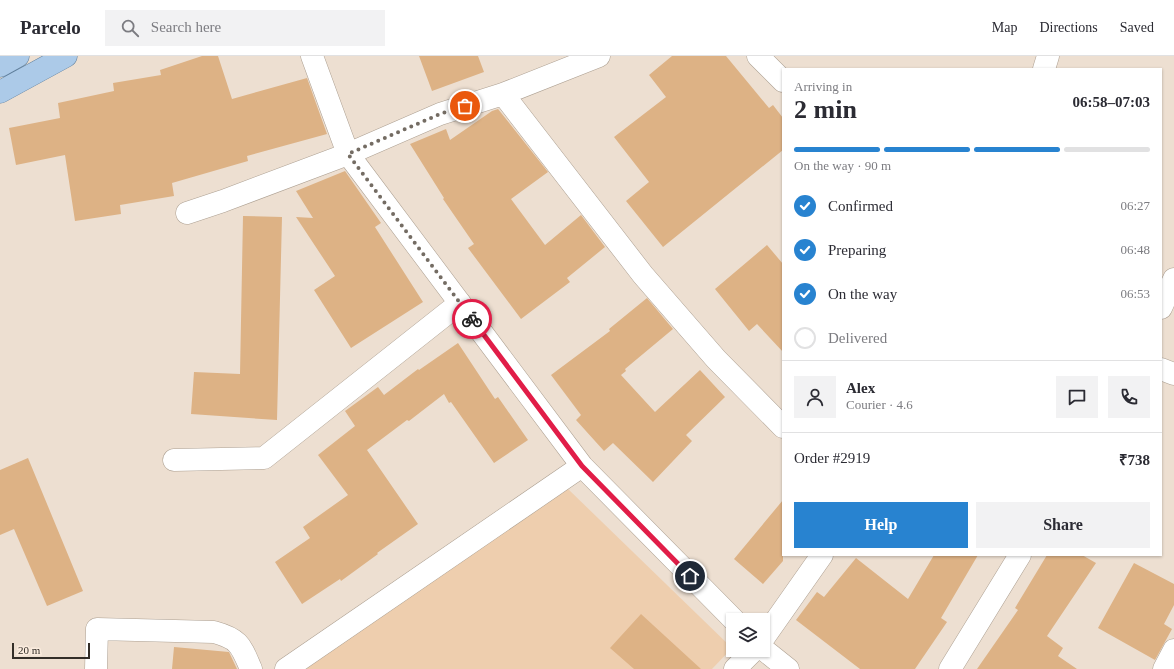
<!DOCTYPE html>
<meta charset="utf-8">
<style>
:root{--surface:#fff;--page:#f2f2f3;--text:#2b2b33;--muted:#7c7c81;--line:#e1e1e2;--accent:#2883d0}
body{margin:0;font-family:"Times New Roman",serif;background:var(--page);color:var(--text);height:100vh;display:flex;flex-direction:column;font-size:15px;white-space:nowrap}
*{box-sizing:border-box;margin:0}
p{font-size:13px;color:var(--muted)}
.icon{flex:none;width:22px;height:22px;fill:none;stroke:currentColor;stroke-width:2;stroke-linecap:round;stroke-linejoin:round}
.map{position:relative;flex:1;overflow:hidden}
.side{position:absolute;left:782px;top:12px;width:380px;height:488px;display:flex;flex-direction:column;background:var(--surface);border-radius:0px;box-shadow:0 1px 3px #0004}
.side>*{flex:none}
.fabs{position:absolute;left:726px;top:557px;display:grid;gap:8px}
.fabs a{display:grid;place-items:center;width:44px;height:44px;border-radius:0px;background:var(--surface);box-shadow:0 1px 3px #0004;font-size:20px}
.scale{position:absolute;left:12px;bottom:10px;width:78px;box-sizing:border-box;padding-left:4px;border:2px solid #332e28;border-top:0;font-size:11px;line-height:14px;white-space:nowrap;color:#332e28;-webkit-text-stroke:3px #fbecde;paint-order:stroke}
.pin{position:absolute;display:grid;place-items:center;width:34px;height:34px;color:#fff;margin:-17px;border:2px solid #fff;border-radius:50%;box-shadow:0 1px 4px #0007}
.courier{position:absolute;display:grid;place-items:center;width:40px;height:40px;margin:-20px;border:3px solid #e11d48;border-radius:50%;background:#fff;color:#222;box-shadow:0 1px 5px #0007}
.overview em{font-style:normal;font-weight:600}
.overview div{display:flex;flex-direction:column-reverse}
.overview{display:flex;align-items:center;justify-content:space-between;height:68px;padding:0 12px}
h1{font-size:26px;font-weight:600;line-height:30px}
.bar{display:grid;grid-template-columns:repeat(4,1fr);gap:6px 4px;align-content:center;height:48px;padding:0 12px}
.bar i{height:5px;border-radius:3px;background:var(--line)}
.bar .selected{background:var(--accent)}
.bar p{grid-column:span 4}
.line{display:flex;align-items:center;gap:10px;padding:0 12px;border-top:1px solid var(--line)}
.line div{flex:1}
.round{display:grid;place-items:center;flex:none;width:42px;height:42px;border-radius:0px;background:var(--page)}
ol{padding:0 12px;list-style:none}
li{display:flex;align-items:center;gap:12px;height:44px}
li p{margin-inline-start:auto}
li .icon{padding:4px;border-radius:50%;background:var(--accent);color:#fff;stroke-width:4}
li:last-child{color:var(--muted)}
li i{width:22px;height:22px;border:2px solid var(--line);border-radius:50%}
.primary-button{display:flex;gap:8px;margin-top:auto;padding:8px 12px}
.primary-button a{flex:1;height:46px;border-radius:0px;background:var(--accent);color:#fff;font-size:16px;font-weight:600;line-height:46px;text-align:center}
.primary-button a+a{background:var(--page);color:var(--text)}
header{display:flex;align-items:center;gap:24px;box-sizing:border-box;height:56px;padding:0 20px;background:var(--surface);border-bottom:1px solid var(--line)}
header strong{font-size:19px}
nav{display:flex;gap:22px;margin-inline-start:auto;font-size:14px}
.search{width:280px;height:36px;background:var(--page);display:flex;align-items:center;gap:10px;box-sizing:border-box;padding:0 14px;border-radius:0px;color:var(--muted);font-size:15px}
.map>svg:first-child{display:block}
</style>
<header>
<strong>Parcelo</strong>
<div class="search"><svg class="icon" aria-label="search" viewBox="0 0 24 24"><circle cx="10" cy="10" r="6"/><path d="M15 15l6 6"/></svg>Search here</div>
<nav><a>Map</a><a>Directions</a><a>Saved</a></nav>
</header>
<div class="map">
<svg width="1174" height="613" viewBox="0 0 1174 613">
<rect width="100%" height="100%" fill="#eddfd1"/>
<path fill="#eeceae" d="M 568,433 L 732,592 L 712,613 L 298,613 Z"/>
<path fill="#ddb285" d="M 202,0 L 218,0 L 232,43 L 307,22 L 327,78 L 247,100 L 248,105 L 172,127 L 174,140 L 120,149 L 121,158 L 75,165 L 65,99 L 16,109 L 9,72 L 60,62 L 58,47 L 114,35 L 113,27 L 161,19 L 160,14 Z
M 419,0 L 478,0 L 484,16 L 432,35 Z
M 672,0 L 726,0 L 769,52 L 773,49 L 783,62 L 783,94 L 663,191 L 626,145 L 649,126 L 614,81 L 666,41 L 649,19 Z
M 498,53 L 548,116 L 511,143 L 545,189 L 581,159 L 605,191 L 567,222 L 570,226 L 521,263 L 468,192 L 474,188 L 443,143 L 444,142 L 410,88 L 446,73 L 450,84 L 492,55 Z
M 345,115 L 381,167 L 375,171 L 423,246 L 351,292 L 314,234 L 335,220 L 296,161 L 313,162 L 296,135 Z
M 243,160 L 282,161 L 277,364 L 191,358 L 194,316 L 240,318 Z
M 767,189 L 783,208 L 783,296 L 757,268 L 749,275 L 715,233 Z
M 647,242 L 673,273 L 625,313 L 626,315 L 621,319 L 655,356 L 700,314 L 725,341 L 686,379 L 692,385 L 653,426 L 613,387 L 604,395 L 576,364 L 581,359 L 551,319 L 610,275 L 609,273 Z
M 458,287 L 495,343 L 498,341 L 528,384 L 494,407 L 451,346 L 449,347 L 444,338 L 409,365 L 407,364 L 367,394 L 418,468 L 377,497 L 378,498 L 341,525 L 340,523 L 302,548 L 275,506 L 310,482 L 303,471 L 348,439 L 318,399 L 355,370 L 345,355 L 378,331 L 384,339 L 418,313 L 419,314 Z
M 28,402 L 83,535 L 47,550 L 14,473 L 0,479 L 0,414 Z
M 783,444 L 783,505 L 763,528 L 734,503 Z
M 934,499 L 978,499 L 941,562 L 947,566 L 915,613 L 860,613 L 796,564 L 817,536 L 824,541 L 856,502 L 908,543 Z
M 1047,499 L 1082,499 L 1096,507 L 1047,580 L 1063,592 L 1058,600 L 1077,613 L 977,613 L 1018,554 L 1015,552 Z
M 1134,507 L 1174,528 L 1174,549 L 1164,568 L 1172,573 L 1155,604 L 1098,572 Z
M 641,558 L 701,613 L 634,613 L 610,592 Z
M 174,591 L 229,596 L 237,613 L 172,613 Z"/>
<g fill="none" stroke-linecap="round" stroke-linejoin="round">
<defs>
<path id="minor" d="M 312,0 L 348,98 L 582,410 L 734,564
M 758,0 L 783,25
M 1044,13 L 1048,0
M 503,38 L 643,219 L 716,303 L 783,371
M 187,157 L 223,145 L 348,98 L 440,58 L 503,38 L 599,0
M 1161,252 L 1174,223
M 1161,313 L 1174,318
M 174,404 L 264,402 L 460,247
M 763,583 L 822,499
M 763,593 L 788,613
M 96,613 L 97,573 L 214,576 C 240,583 241,590 251,613
M 286,613 L 582,410
M 735,613 L 754,594
M 950,613 L 1020,499
M 1164,613 L 1174,594"/>
<path id="major" d="M 0,10 L 18,0
M 0,36 L 66,0"/>
</defs>
<use href="#minor" stroke="#ada092" stroke-width="23"/>
<use href="#major" stroke="#5d7d9a" stroke-width="23"/>
<use href="#minor" stroke="#fff" stroke-width="22"/>
<use href="#major" stroke="#accae8" stroke-width="22"/>
</g>
<g fill="none" stroke-linecap="round" stroke-linejoin="round">
<path stroke="#746c63" stroke-width="4" stroke-dasharray="0 7.2" d="M 465,50 L 440,58 L 348,98 L 472,263"/>
<path stroke="#e11d48" stroke-width="5" d="M 472,263 L 582,410 L 690,520"/>
</g>
</svg>
<div class="fabs">
<a><svg class="icon" aria-label="layers" viewBox="0 0 24 24"><path d="M12 4l9 5-9 5-9-5zM3 14l9 5 9-5"/></svg></a>
</div>
<div class="scale">20 m</div>
<div class="pin" style="left:465px;top:50px;background:#ea580c"><svg class="icon" aria-label="bag" viewBox="0 0 24 24"><path d="M5 8h14l-1 12H6zM9 8a3 3 0 0 1 6 0"/></svg></div>
<div class="pin" style="left:690px;top:520px;background:#1f2937"><svg class="icon" aria-label="home" viewBox="0 0 24 24"><path d="M3 11l9-7 9 7M6 9v11h12V9"/></svg></div>
<div class="courier" style="left:472px;top:263px"><svg class="icon" aria-label="bike" viewBox="0 0 24 24"><circle cx="6" cy="16" r="4"/><circle cx="18" cy="16" r="4"/><path d="M6 16l4-8h5l3 8M10 8l3 8H6M13 5h3"/></svg></div>
<section class="side">
<div class="overview"><div><h1>2 min</h1><p>Arriving in</p></div><em>06:58–07:03</em></div>
<div class="bar"><i class="selected"></i><i class="selected"></i><i class="selected"></i><i></i><p>On the way · 90 m</p></div>
<ol>
<li><svg class="icon" aria-label="check" viewBox="0 0 24 24"><path d="M5 12l5 5 9-10"/></svg>Confirmed<p>06:27</p></li>
<li><svg class="icon" aria-label="check" viewBox="0 0 24 24"><path d="M5 12l5 5 9-10"/></svg>Preparing<p>06:48</p></li>
<li><svg class="icon" aria-label="check" viewBox="0 0 24 24"><path d="M5 12l5 5 9-10"/></svg>On the way<p>06:53</p></li>
<li><i></i>Delivered</li>
</ol>
<div class="line" style="height:72px"><a class="round"><svg class="icon" aria-label="person" viewBox="0 0 24 24"><circle cx="12" cy="8" r="4"/><path d="M4 21q1-7 8-7t8 7"/></svg></a><div><b>Alex</b><p>Courier · 4.6</p></div><a class="round"><svg class="icon" aria-label="chat" viewBox="0 0 24 24"><path d="M4 5h16v11H9l-5 4z"/></svg></a><a class="round"><svg class="icon" aria-label="phone" viewBox="0 0 24 24"><path d="M5 4h4l2 5-3 2q2 4 5 5l2-3 5 2v4C11 20 4 13 5 4z"/></svg></a></div>
<div class="line" style="height:52px"><div>Order #2919</div><b>₹738</b></div>
<div class="primary-button"><a>Help</a><a>Share</a></div>
</section>
</div>
